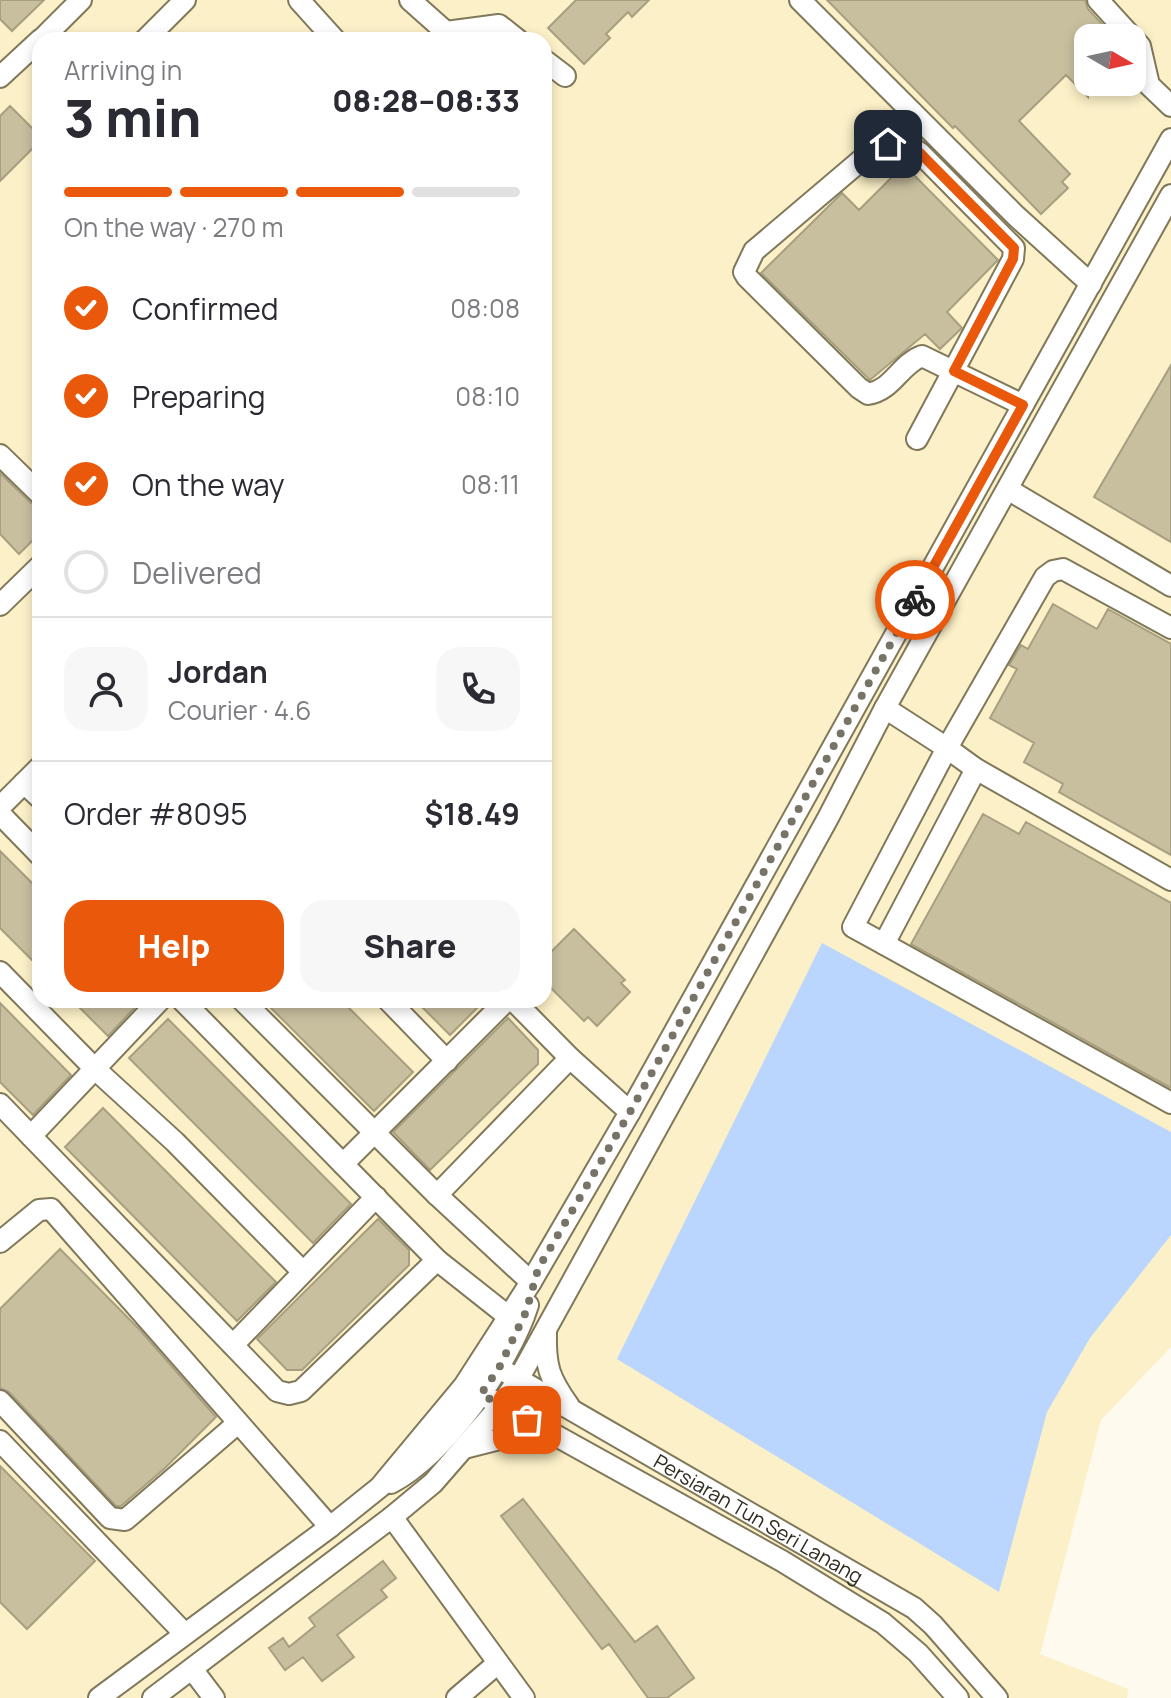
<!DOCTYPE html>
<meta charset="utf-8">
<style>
:root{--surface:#fff;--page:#f7f7f7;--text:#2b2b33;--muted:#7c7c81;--line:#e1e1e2;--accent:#ea580c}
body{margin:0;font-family:Manrope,sans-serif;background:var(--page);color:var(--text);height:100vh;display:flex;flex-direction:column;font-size:30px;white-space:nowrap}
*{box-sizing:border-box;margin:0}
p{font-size:26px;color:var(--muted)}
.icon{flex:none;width:44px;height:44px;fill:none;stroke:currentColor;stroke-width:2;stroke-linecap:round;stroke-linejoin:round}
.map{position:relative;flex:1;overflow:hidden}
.details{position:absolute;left:32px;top:32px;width:520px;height:976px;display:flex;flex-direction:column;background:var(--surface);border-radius:24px;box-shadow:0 4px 12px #0003}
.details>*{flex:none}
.needle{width:52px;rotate:99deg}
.fabs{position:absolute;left:1074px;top:24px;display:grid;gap:16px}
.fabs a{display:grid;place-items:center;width:72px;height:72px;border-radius:16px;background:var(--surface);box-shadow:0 4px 12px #0003;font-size:40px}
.pin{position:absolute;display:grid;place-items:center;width:68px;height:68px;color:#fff;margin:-34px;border-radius:16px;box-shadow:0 4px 12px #0006}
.courier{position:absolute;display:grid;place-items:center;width:80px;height:80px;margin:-40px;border:6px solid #ea580c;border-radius:50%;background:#fff;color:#222;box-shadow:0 2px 10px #0007}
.headline em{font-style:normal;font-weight:800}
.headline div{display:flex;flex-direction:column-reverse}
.headline{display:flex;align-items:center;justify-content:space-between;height:136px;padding:0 32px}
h1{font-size:52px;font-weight:800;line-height:60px}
.bar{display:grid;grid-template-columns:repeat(4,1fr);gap:12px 8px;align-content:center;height:96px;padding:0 32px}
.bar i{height:10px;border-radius:6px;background:var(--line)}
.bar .selected{background:var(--accent)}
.bar p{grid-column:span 4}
.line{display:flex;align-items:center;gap:20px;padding:0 32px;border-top:2px solid var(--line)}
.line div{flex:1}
.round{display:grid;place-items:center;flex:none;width:84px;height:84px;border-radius:24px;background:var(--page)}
ol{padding:0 32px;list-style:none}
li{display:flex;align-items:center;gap:24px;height:88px}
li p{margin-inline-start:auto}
li .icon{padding:8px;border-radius:50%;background:var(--accent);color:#fff;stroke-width:4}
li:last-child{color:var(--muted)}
li i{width:44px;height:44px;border:4px solid var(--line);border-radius:50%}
.button{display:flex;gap:16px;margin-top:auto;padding:16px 32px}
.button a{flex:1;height:92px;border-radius:24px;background:var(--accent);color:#fff;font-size:32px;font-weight:800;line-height:92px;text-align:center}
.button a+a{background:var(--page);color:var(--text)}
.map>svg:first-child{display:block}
</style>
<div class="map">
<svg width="1171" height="1698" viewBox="0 0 1171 1698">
<rect width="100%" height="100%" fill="#fefaed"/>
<path fill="#fbf0c7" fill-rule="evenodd" d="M 0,0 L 1171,0 L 1171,1347 L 1101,1420 L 1040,1654 L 1128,1689 L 1127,1698 L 0,1698 ZM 1088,38 L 1132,38 L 1132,82 L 1088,82 ZM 40,40 L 544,40 L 544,1000 L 40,1000 Z"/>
<path fill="#bad6fe" d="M 822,943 L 1171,1132 L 1171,1235 L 1090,1338 L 1047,1412 L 999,1592 L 617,1359 Z"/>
<path fill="#c8bf9f" stroke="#a79f80" stroke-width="2" d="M 0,0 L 44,0 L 12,31 L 0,19 Z
M 576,0 L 649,0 L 632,17 L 628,12 L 606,34 L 610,38 L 584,64 L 548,28 Z
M 827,0 L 1085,0 L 1088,9 L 1115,38 L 1088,38 L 1088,97 L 1066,75 L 1019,121 L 1070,174 L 1062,182 L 1068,188 L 1041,214 L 955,126 L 953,128 Z
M 10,106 L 40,136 L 40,141 L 0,181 L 0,116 Z
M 904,165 L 998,260 L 947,312 L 962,328 L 940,349 L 925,334 L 870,380 L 761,273 L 842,193 L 859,210 Z
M 1171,365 L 1171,542 L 1094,497 Z
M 0,473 L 31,503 L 40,507 L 40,533 L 19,554 L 0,534 Z
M 1053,604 L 1097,629 L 1108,609 L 1171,644 L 1171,855 L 1059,792 L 1063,784 L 1024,762 L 1034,743 L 990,718 L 1017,669 L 1009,665 L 1021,645 L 1028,649 Z
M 983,814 L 1019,834 L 1026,822 L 1171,903 L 1171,1088 L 911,944 Z
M 0,851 L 40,891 L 40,968 L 0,928 Z
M 574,929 L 625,980 L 621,983 L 630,992 L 597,1026 L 588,1017 L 584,1021 L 544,981 L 544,959 Z
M 72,1000 L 142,1000 L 108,1036 Z
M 263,1000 L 341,1000 L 413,1072 L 374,1111 Z
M 415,1000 L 485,1000 L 450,1035 Z
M 0,1003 L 71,1075 L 33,1115 L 0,1082 Z
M 508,1018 L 538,1050 L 538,1064 L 430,1170 L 393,1132 Z
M 168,1019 L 351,1204 L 313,1243 L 129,1058 Z
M 103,1108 L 276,1282 L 237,1321 L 65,1147 Z
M 378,1219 L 409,1250 L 409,1265 L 302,1370 L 287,1370 L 257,1339 Z
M 60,1249 L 140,1330 L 216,1417 L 165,1468 L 121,1506 L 116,1506 L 9,1392 L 0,1388 L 0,1309 Z
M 0,1466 L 95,1561 L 27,1629 L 0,1602 Z
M 523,1499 L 635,1642 L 657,1626 L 694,1678 L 667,1698 L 648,1698 L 609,1644 L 602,1649 L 501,1516 Z
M 383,1561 L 396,1578 L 381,1590 L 387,1597 L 337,1635 L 354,1657 L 322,1681 L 303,1657 L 285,1670 L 269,1648 L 283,1638 L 289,1647 L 315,1626 L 309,1618 Z"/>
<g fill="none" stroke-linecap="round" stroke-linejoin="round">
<defs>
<g id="minor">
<path d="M 299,0 L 335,40"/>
<path d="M 410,0 L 446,32 L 499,25 L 518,40"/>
<path d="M 800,0 L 1016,216 L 1091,284"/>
<path d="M 1098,0 L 1140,46 L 1149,85 L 1171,106"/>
<path d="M 41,40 L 81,0"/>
<path d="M 145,40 L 185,0"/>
<path d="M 544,60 L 565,76"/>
<path d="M 0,77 L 40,40"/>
<path d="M 917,439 L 1013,259 L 1014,248 L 920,153 L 904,143 L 879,145 L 754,251 L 744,272 L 747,277 L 859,388 L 868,394 C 893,390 900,364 922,356 L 1023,405"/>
<path d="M 0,455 L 40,494"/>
<path d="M 1009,490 L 1171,586"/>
<path d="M 0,605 L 40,566"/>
<path d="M 1171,628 L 1063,569 L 1053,571 L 1045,577 L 947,748 L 976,769 L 1171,880"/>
<path d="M 885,708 L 947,748 L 853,927 L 884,944 L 976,769"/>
<path d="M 24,783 L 40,798"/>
<path d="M 0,807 L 40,767"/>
<path d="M 0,814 L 40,855"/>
<path d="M 884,944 L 1171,1103"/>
<path d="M 0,972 L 95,1069 L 175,1142 L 303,1272"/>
<path d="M 182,1000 L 437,1260 L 509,1317"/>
<path d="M 242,1000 L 437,1195 L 531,1282"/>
<path d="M 388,1000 L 447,1061"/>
<path d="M 513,1000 L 570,1058 L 630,1112"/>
<path d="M 0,1104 L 277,1391 L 289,1394 L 301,1391 L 437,1260"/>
<path d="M 31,1136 L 160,1000"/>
<path d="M 343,1164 L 507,1000"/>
<path d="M 437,1195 L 570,1058"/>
<path d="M 0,1242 L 39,1210 L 51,1209 L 330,1527"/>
<path d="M 546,1332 C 545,1366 549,1378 569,1406"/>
<path d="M 233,1345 L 376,1197"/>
<path id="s1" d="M 499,1368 L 914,1608 L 933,1625 L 997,1698"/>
<path d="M 481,1394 L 782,1561 L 883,1623 L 918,1653 L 958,1698"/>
<path d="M 0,1401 L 110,1518 L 125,1520 L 238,1423"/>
<path d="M 0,1441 L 184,1633"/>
<path d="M 464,1448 L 524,1433 L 550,1435"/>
<path d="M 391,1483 C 445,1454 510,1363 528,1305"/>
<path d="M 392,1517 L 524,1698"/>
<path d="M 192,1669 L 214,1698"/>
<path d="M 99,1698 L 330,1527 L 380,1487 L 464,1386 L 531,1282 L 630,1112 L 1171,139"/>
<path d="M 153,1698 L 392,1517 L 433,1483 L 500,1406 L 518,1380 L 828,818 L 885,708 L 1171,195"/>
<path d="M 457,1698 L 498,1663"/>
</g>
</defs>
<use href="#minor" stroke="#80785a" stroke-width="24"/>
<use href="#minor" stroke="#fff" stroke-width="20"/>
</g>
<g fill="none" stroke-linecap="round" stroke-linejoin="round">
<path stroke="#777366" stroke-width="8" stroke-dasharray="0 14.4" d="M 527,1420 L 481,1394 L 499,1368 L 526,1312 L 538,1269 L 630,1112 L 915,600"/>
<path stroke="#ea580c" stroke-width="10" d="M 888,144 L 904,143 L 920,153 L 1014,248 L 1013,259 L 954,371 L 1023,405 L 915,600"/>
</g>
<g text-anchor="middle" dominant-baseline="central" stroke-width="6" stroke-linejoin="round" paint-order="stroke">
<g font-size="20" fill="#2e2a1e" stroke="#fff">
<text stroke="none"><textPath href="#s1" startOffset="300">Persiaran Tun Seri Lanang</textPath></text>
</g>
</g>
</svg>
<div class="fabs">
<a><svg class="needle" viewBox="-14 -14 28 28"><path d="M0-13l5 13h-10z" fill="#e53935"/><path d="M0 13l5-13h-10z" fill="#7c7c81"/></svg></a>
</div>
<div class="pin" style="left:527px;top:1420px;background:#ea580c"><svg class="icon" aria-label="bag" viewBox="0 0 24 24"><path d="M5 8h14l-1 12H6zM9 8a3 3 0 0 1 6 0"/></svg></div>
<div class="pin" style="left:888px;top:144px;background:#1f2937"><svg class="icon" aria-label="home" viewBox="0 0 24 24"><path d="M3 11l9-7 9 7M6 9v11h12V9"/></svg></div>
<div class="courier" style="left:915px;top:600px"><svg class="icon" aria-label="bike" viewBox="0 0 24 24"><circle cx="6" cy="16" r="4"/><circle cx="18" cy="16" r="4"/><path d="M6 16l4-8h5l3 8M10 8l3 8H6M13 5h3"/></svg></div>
<section class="details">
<div class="headline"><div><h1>3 min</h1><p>Arriving in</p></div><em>08:28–08:33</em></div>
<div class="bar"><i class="selected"></i><i class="selected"></i><i class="selected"></i><i></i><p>On the way · 270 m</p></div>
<ol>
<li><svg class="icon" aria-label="check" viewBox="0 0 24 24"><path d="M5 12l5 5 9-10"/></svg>Confirmed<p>08:08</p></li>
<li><svg class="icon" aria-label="check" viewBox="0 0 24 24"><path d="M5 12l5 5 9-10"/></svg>Preparing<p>08:10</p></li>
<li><svg class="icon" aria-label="check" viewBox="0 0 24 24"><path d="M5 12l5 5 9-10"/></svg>On the way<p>08:11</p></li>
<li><i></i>Delivered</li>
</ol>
<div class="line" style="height:144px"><a class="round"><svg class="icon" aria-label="person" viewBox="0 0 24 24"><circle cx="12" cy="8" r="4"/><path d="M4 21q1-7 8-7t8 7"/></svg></a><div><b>Jordan</b><p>Courier · 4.6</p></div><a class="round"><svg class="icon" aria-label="phone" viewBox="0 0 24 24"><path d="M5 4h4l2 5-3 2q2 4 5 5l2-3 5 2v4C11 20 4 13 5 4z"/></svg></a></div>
<div class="line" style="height:104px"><div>Order #8095</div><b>$18.49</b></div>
<div class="button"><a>Help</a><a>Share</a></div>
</section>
</div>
